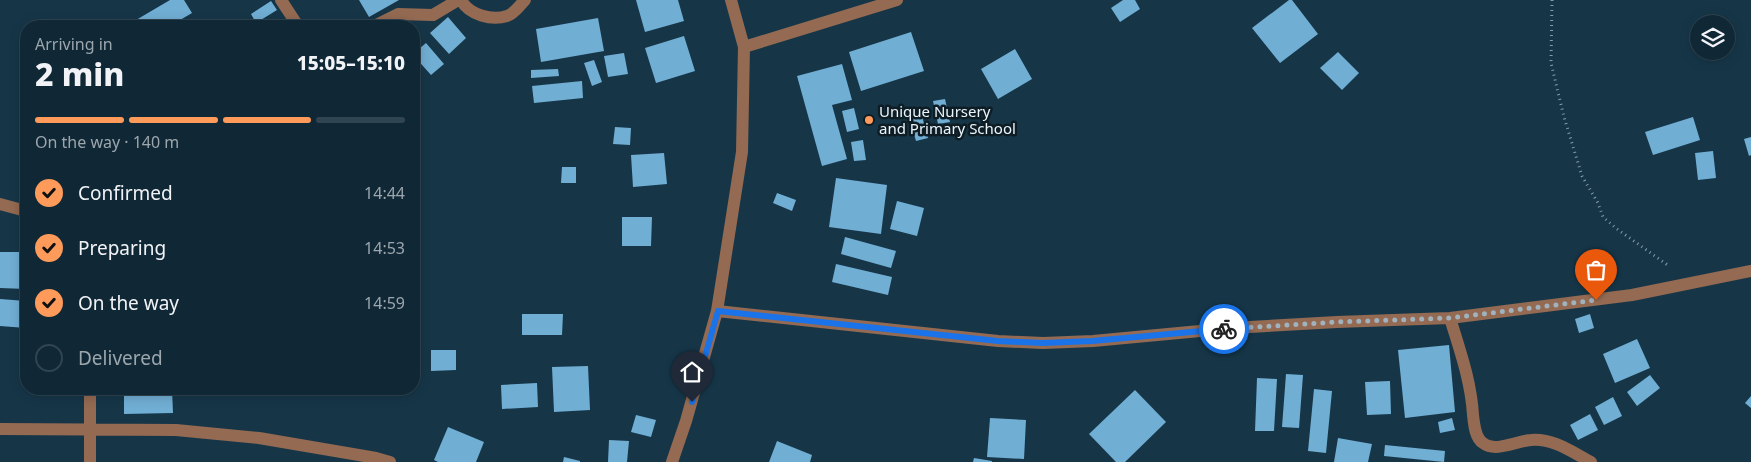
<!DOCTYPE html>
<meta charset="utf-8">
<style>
:root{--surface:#102836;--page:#19303e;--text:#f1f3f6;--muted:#9ca6ad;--line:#304451;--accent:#ff9b5a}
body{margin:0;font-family:"Noto Sans",sans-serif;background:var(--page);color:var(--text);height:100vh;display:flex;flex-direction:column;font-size:19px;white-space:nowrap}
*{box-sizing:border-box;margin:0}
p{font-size:16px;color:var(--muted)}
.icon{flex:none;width:28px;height:28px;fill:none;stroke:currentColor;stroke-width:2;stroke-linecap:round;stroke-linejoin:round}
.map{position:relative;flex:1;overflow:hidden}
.details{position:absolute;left:20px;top:20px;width:400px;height:375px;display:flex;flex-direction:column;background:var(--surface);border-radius:20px;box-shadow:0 2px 12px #0003,0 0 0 1px var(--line)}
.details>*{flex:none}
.fabs{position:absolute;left:1690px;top:15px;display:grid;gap:10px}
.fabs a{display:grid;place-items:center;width:45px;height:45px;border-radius:50%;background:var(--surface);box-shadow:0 2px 12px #0003,0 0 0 1px var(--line);font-size:25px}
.pin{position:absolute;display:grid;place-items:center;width:42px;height:42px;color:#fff;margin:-51px -21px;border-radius:50% 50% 50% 0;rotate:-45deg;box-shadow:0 0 5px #0007}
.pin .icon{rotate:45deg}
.courier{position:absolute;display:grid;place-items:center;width:50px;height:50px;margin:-25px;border:4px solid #1a73e8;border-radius:50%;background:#fff;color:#222;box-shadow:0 1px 6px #0007}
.summary em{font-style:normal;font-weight:800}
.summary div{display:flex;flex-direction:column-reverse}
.summary{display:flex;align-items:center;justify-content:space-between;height:85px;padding:0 15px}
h1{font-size:32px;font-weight:800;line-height:38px}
.bar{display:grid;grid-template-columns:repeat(4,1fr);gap:8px 5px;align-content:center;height:60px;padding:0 15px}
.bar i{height:6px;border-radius:4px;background:var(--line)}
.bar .on{background:var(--accent)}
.bar p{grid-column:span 4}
ol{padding:0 15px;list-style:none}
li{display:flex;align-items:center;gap:15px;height:55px}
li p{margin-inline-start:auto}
li .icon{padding:5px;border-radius:50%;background:var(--accent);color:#111;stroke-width:4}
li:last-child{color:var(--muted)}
li i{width:28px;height:28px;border:2px solid var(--line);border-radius:50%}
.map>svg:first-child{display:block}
</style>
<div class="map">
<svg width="1751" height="462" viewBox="0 0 1751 462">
<rect width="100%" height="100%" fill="#163648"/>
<path fill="#71aed4" d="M 170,0 L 184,0 L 192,13 L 170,26 L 139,26 L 136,20 Z
M 359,0 L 399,0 L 369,17 Z
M 636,0 L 678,0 L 684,21 L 645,32 Z
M 1123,0 L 1135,0 L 1140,9 L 1120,22 L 1111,8 Z
M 1289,0 L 1292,0 L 1318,34 L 1280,63 L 1252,28 Z
M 271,1 L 277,10 L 256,23 L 251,14 Z
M 448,17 L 466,38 L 449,54 L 430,33 Z
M 598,18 L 604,51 L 541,62 L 536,29 Z
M 404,23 L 411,26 L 395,26 L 395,25 Z
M 911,32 L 924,71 L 861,91 L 849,52 Z
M 684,36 L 695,71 L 656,83 L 645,48 Z
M 426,43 L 444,64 L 431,75 L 414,56 L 414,53 Z
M 1015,49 L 1032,79 L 998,99 L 981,69 Z
M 1338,52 L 1359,73 L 1342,90 L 1320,68 Z
M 624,53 L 628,74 L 608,77 L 604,56 Z
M 594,60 L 602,82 L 592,86 L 584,63 Z
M 842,64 L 852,100 L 832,105 L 847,159 L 822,166 L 797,76 Z
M 558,69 L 559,76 L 531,78 L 531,70 Z
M 414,74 L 420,80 L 414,85 Z
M 582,81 L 583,98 L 534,103 L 532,86 Z
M 945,99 L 950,122 L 938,124 L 933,101 Z
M 854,108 L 859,129 L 847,132 L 842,111 Z
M 920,109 L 928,138 L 916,141 L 908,113 Z
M 1693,117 L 1700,140 L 1653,155 L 1645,132 Z
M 615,127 L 631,128 L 630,145 L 613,144 Z
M 1751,137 L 1751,155 L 1749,156 L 1744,139 Z
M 863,140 L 866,160 L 854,161 L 851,142 Z
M 1713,151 L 1716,178 L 1698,180 L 1695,153 Z
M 664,153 L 667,184 L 633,187 L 631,155 Z
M 562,167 L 576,167 L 576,183 L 561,183 Z
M 836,178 L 887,185 L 881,234 L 829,227 Z
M 777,193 L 796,200 L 792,211 L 773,203 Z
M 897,201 L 924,208 L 917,236 L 890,229 Z
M 622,217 L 652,217 L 651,246 L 622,246 Z
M 845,237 L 896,251 L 891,268 L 841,254 Z
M 0,252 L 26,252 L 26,289 L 0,288 Z
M 836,264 L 892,277 L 888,295 L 832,282 Z
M 0,299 L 26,301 L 26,328 L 0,326 Z
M 522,314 L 563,314 L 562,335 L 522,335 Z
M 1590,314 L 1594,328 L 1579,333 L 1575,319 Z
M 414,332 L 419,332 L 419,362 L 414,361 Z
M 1637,339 L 1650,368 L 1615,383 L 1603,354 Z
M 1449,345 L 1455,412 L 1405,418 L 1398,350 Z
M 431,350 L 456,350 L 456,370 L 431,371 Z
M 588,366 L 590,410 L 554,412 L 552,367 Z
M 1286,374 L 1303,375 L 1299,428 L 1282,427 Z
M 1650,375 L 1660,388 L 1637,406 L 1627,392 Z
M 1257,378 L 1277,379 L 1274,431 L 1255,431 Z
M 1390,381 L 1391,414 L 1367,415 L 1365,382 Z
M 537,383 L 538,407 L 502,409 L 501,385 Z
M 124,389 L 172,389 L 173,413 L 124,414 Z
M 1314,389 L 1332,391 L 1326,453 L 1308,451 Z
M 1135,390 L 1166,422 L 1125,462 L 1116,462 L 1089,434 Z
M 1751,396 L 1751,408 L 1745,403 Z
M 1613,397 L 1622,416 L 1604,425 L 1595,407 Z
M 1590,414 L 1598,430 L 1578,440 L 1570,425 Z
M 636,415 L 656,420 L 651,437 L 631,432 Z
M 990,418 L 1026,420 L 1024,459 L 987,457 Z
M 1452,418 L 1455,430 L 1440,433 L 1438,422 Z
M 448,427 L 484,442 L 476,462 L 438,462 L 434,460 Z
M 1338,438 L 1372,444 L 1368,462 L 1334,462 Z
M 609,440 L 629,441 L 627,462 L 608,462 Z
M 777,441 L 812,455 L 810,462 L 769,462 Z
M 1385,445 L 1445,451 L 1444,462 L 1384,456 Z
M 564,457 L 580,461 L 580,462 L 563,462 Z
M 974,458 L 992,461 L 992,462 L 973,462 Z"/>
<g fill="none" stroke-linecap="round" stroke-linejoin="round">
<path stroke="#879ba8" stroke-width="3" stroke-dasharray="1 4" stroke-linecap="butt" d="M 1552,0 L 1551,63 L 1564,117 L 1582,176 L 1598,203 L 1603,217 L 1617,229 L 1669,266"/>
<path stroke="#946a52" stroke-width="12" d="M 281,0 L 298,26
M 461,0 C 469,15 492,21 507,16 C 514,14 520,5 525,0
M 374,26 L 398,14 L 433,15 L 458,0
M 744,47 L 897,0
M 0,204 L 26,211
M 717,311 L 998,341 L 1043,343 L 1093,341 L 1232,328 L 1337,322 L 1450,318 L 1632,295 L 1751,271
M 1450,318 C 1460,351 1471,381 1473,415 C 1474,424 1475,438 1483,443 C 1496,453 1516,441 1531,440 C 1553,438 1572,452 1591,462
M 0,429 L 176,430 L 259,438 L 376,458 L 390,462
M 90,462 L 90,389
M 672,462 L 686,421 L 717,311 L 742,152 L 744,47 L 731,0"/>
</g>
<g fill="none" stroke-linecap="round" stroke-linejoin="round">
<path stroke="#a0b2be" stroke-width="5" stroke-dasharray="0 9" d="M 1224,329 L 1337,322 L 1450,318 L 1596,300"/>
<path stroke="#1a73e8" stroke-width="6" d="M 692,402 L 718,311 L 998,341 L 1043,343 L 1092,341 L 1224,329"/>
</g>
<circle fill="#ff9b5a" stroke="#0e1c24" stroke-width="2" cx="869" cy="120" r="5"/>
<g text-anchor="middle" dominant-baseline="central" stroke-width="5" stroke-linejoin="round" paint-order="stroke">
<g font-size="15" fill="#ebf5fd" stroke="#0e1c24" text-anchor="start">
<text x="879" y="111">Unique Nursery<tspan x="879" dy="17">and Primary School</tspan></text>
</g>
</g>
</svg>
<div class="fabs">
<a><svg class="icon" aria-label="layers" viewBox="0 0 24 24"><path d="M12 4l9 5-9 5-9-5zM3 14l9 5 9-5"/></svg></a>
</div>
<div class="pin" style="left:1596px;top:300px;background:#ea580c"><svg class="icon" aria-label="bag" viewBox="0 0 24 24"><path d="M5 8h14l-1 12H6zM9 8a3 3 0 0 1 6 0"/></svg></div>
<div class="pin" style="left:692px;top:402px;background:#1f2937"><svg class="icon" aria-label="home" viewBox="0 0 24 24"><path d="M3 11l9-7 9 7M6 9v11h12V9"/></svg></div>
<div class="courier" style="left:1224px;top:329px"><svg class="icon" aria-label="bike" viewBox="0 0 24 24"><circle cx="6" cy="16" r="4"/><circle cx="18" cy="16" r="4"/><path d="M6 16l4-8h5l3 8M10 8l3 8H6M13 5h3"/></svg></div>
<section class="details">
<div class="summary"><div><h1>2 min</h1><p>Arriving in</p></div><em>15:05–15:10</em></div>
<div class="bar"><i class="on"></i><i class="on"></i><i class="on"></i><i></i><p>On the way · 140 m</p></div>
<ol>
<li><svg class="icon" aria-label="check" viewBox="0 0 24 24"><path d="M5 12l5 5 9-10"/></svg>Confirmed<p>14:44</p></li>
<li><svg class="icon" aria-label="check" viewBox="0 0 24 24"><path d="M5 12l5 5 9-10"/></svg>Preparing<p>14:53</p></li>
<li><svg class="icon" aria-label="check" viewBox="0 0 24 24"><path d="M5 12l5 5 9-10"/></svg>On the way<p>14:59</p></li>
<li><i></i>Delivered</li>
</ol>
</section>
</div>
